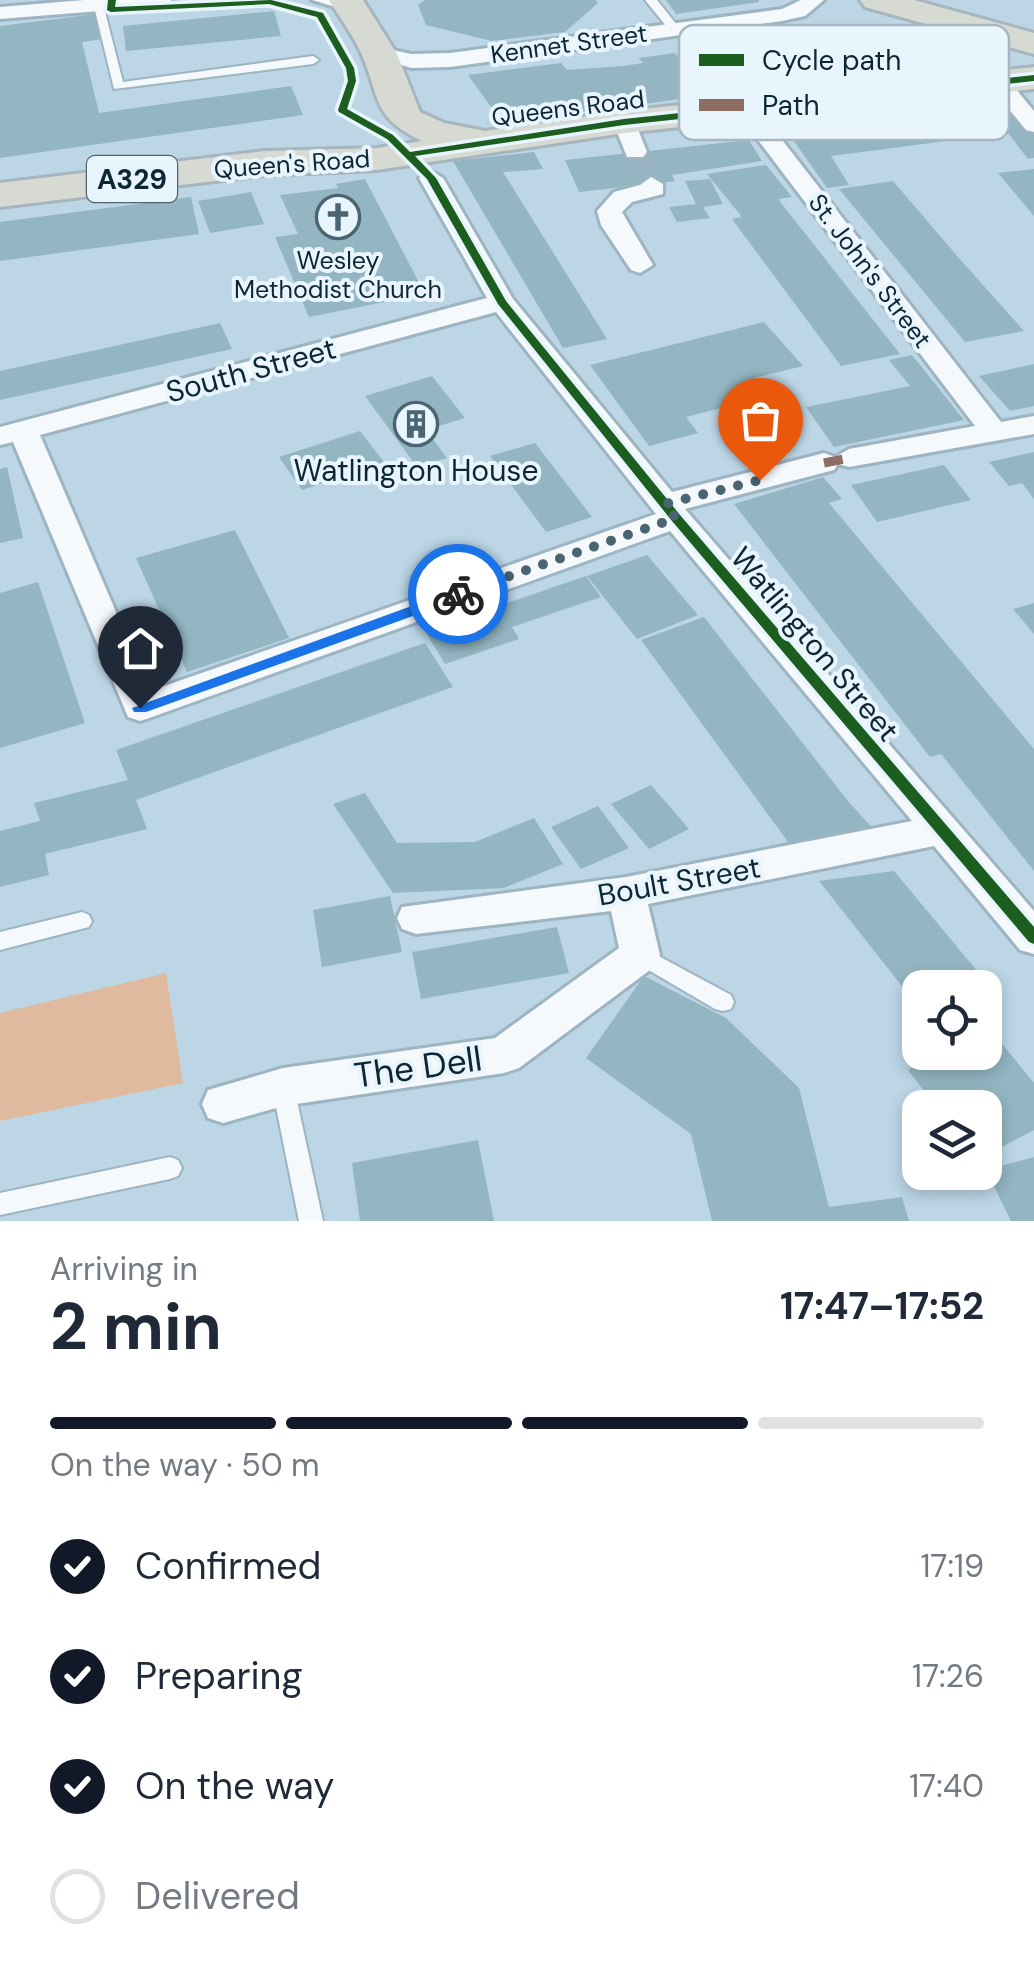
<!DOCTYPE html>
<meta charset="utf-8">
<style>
:root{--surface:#fff;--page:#f6f6f7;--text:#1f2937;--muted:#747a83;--line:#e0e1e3;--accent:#111827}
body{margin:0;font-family:"DM Sans",sans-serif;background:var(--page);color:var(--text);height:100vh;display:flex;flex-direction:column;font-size:38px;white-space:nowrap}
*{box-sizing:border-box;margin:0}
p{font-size:32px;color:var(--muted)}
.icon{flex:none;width:55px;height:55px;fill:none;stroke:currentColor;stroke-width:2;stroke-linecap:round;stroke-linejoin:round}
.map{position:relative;height:1221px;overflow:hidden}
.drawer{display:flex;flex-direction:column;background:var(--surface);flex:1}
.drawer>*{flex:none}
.fabs{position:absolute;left:902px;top:970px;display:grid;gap:20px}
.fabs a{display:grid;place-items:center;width:100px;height:100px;border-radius:20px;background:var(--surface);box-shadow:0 5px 15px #0003;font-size:50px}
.pin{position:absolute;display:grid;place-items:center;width:85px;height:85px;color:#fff;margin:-102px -42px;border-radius:50% 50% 50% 0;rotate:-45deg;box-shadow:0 0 10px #0007}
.pin .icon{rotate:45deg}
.courier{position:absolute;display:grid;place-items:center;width:100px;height:100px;margin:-50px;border:8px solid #1a73e8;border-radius:50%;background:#fff;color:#222;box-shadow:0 2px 12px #0007}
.overview em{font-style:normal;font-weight:700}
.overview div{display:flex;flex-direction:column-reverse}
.overview{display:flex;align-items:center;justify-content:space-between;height:170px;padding:0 50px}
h1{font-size:65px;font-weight:700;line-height:75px}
.bar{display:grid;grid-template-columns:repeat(4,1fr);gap:15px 10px;align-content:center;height:120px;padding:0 50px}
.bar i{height:12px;border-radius:8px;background:var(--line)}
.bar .current{background:var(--accent)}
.bar p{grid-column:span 4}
ol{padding:0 50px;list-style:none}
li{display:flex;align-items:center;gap:30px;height:110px}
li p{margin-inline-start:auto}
li .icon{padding:10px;border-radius:50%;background:var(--accent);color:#fff;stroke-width:4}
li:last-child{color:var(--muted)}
li i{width:55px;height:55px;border:5px solid var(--line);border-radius:50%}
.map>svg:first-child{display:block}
</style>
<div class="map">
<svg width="1034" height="1221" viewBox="0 0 1034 1221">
<rect width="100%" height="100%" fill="#bcd6e6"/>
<path fill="#dfba9e" d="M 166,973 L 183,1083 L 0,1121 L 0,1013 Z"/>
<path fill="#93b6c2" d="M 425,0 L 596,0 L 598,3 L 565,32 L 492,41 L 426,25 L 418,5 Z
M 666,0 L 759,0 L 759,2 L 676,14 Z
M 274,11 L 281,36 L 126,51 L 123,26 Z
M 96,14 L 103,39 L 82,42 L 99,113 L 291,86 L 303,115 L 0,158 L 0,26 Z
M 874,25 L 884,44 L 876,61 L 844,76 L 594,111 L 509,116 L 491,107 L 468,75 L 561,63 L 567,70 L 623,66 L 643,63 L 639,58 L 675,53 L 681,60 L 792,45 L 784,35 Z
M 1012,107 L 1034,135 L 1034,158 L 1028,159 L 1008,133 L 831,156 L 849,185 L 827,188 L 789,134 Z
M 749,140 L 762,161 L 672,175 L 675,181 L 579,192 L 565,160 Z
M 534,152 L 543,169 L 503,172 L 607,339 L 563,348 L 453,161 Z
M 766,165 L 792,197 L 778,199 L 900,354 L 841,366 L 732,219 L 742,217 L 707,174 Z
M 1034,169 L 1034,216 L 998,173 Z
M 365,179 L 425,294 L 309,317 L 275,237 L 298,234 L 280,195 L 338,188 L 336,184 Z
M 710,179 L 723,204 L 703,207 L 710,218 L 677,222 L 669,207 L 696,204 L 685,181 Z
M 893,181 L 958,257 L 1024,331 L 965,342 L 839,189 Z
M 251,192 L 264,224 L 210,233 L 198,201 Z
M 191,197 L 199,234 L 0,261 L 0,222 Z
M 764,322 L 803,366 L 754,378 L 769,396 L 686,417 L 698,433 L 649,446 L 590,365 Z
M 220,323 L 232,349 L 0,400 L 0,371 Z
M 912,355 L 964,420 L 834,447 L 806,407 L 910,386 L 889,360 Z
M 1034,364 L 1034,406 L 1010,411 L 979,376 Z
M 432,376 L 465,418 L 426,430 L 447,458 L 417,467 L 365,396 Z
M 360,431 L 384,462 L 302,490 L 279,457 Z
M 535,443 L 549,461 L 592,517 L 546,532 L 490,456 Z
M 1034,452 L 1034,499 L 1022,483 L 1009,486 L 989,462 Z
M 944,465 L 971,500 L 877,522 L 851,485 Z
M 7,467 L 23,538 L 0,543 L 0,469 Z
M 823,477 L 842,499 L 829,503 L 1034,749 L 1034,871 L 941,754 L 930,757 L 734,504 Z
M 235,530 L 289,638 L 187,672 L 136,558 Z
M 647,555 L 698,615 L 637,639 L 587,576 Z
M 586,576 L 601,597 L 512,627 L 519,639 L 445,664 L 425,631 Z
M 38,582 L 85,723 L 0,748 L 0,593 Z
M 1034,603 L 1034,634 L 1013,609 Z
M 704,617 L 848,801 L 875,831 L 791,846 L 641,640 Z
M 425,643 L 453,687 L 136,800 L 147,829 L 45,854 L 49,875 L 0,887 L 0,831 L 40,821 L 34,803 L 128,780 L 116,750 Z
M 651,785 L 689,829 L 649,849 L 611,804 Z
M 365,793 L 397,843 L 475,842 L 534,818 L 563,864 L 504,888 L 393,893 L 333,804 Z
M 598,806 L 629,848 L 581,869 L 551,827 Z
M 894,871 L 983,978 L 963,988 L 920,988 L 920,1009 L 819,881 Z
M 390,896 L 402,952 L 322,967 L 313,910 Z
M 557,927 L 569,973 L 421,999 L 412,952 Z
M 644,976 L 726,1018 L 799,1088 L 829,1207 L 902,1197 L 909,1221 L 712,1221 L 691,1134 L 586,1058 Z
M 990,1029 L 1034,1083 L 1034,1130 L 985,1156 L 985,1108 L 937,1108 L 908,1070 L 942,1052 L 985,1052 L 985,1031 Z
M 478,1140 L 494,1221 L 360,1221 L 352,1163 Z
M 1034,1157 L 1034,1221 L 1011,1221 L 986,1170 Z"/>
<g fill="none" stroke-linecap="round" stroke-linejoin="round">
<path stroke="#99b3c2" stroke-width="24" stroke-dasharray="24 11" stroke-linecap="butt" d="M 635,152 L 651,184"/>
<defs>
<path id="service" d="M 645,0 L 657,0 L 681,30 L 679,32 L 671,32 Z
M 93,2 L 103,4 L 123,82 L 313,56 L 319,60 L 313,64 L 114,89 Z
M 82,912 L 89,915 L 92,921 L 89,927 L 0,950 L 0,932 Z
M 640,946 L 731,995 L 734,1002 L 731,1009 L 723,1011 L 715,1009 L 633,961 L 629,955 L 633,949 Z
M 283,1077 L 291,1080 L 294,1087 L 323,1221 L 299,1221 L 272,1087 L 275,1080 Z
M 170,1157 L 178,1160 L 182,1168 L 178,1176 L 170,1179 L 0,1215 L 0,1193 Z"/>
<path id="minor" d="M 84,0 L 172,0 L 162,6 L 0,19 L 0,7 Z
M 312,0 L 354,0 L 359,5 L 349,11 Z
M 801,0 L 824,0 L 805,16 L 782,21 L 450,67 L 411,68 L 368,54 L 379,47 L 411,54 L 450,53 L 782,9 Z
M 997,74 L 1005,76 L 1034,111 L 1034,132 L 1026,130 L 986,81 Z
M 747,103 L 755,105 L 1001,422 L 1034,416 L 1034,434 L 849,467 L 838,464 L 834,470 L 685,509 L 1034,911 L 1034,954 L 1020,950 L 934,846 L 648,904 L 660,955 L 654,967 L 519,1068 L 504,1073 L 283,1106 L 223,1123 L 208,1118 L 202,1104 L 208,1090 L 283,1068 L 495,1038 L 619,948 L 611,911 L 416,934 L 402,929 L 397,918 L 402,907 L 626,877 L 912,821 L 670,531 L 152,717 L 140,721 L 128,717 L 13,442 L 0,445 L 0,427 L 487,298 L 419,178 L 431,171 L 443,178 L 513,299 L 672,492 L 824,453 L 835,457 L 849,449 L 975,426 L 739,115 L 739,105 ZM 496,312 L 656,514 L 150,691 L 40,435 Z
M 624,115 L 635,122 L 647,152 L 643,157 L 627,157 L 613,122 Z
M 651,177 L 663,184 L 663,194 L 632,202 L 622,212 L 653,265 L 640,273 L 631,270 L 601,225 L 597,211 L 614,192 L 640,185 Z"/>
<path id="primary" d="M 329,0 L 363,0 L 397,54 L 420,112 L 444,123 L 485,131 L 624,111 L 1034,67 L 1034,89 L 624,133 L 377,170 L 265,175 L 0,207 L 0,183 L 265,151 L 377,148 L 422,141 C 372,117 381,100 362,55 C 354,36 340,18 329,0 Z
M 860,0 L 914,0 L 1034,33 L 1034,54 L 865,7 Z"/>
</defs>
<use href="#service" stroke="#9db4c2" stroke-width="4"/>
<use href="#minor" stroke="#9db4c2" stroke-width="6"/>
<use href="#primary" stroke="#a6b5be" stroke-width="6"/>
<use href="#service" fill="#f5f9fb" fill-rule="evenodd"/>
<use href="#minor" fill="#f5f9fb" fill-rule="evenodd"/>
<use href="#primary" fill="#d6dad3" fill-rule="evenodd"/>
<path stroke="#8d6e63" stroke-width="9" stroke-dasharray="19 9" stroke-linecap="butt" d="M 824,463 L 849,458"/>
<defs>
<path id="cycleway" d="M 108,0 L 116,0 L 115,7 L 271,0 L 323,13 L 354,68 L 356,81 L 347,109 L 393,135 L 410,152 L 624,119 L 1034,75 L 1034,81 L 624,125 L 415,156 L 436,178 L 506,301 L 680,515 L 1034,927 L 1034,944 L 1029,942 L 672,521 L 498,304 L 427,179 L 387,139 L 339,112 L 338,110 L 348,81 L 346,68 L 317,17 L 269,4 L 111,12 L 107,10 Z"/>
</defs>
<use href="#cycleway" stroke="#e9f5fd" stroke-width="7"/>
<use href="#cycleway" fill="#1b5e20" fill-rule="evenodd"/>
</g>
<path fill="#1a73e8" d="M 458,589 L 466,594 L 463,598 L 146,712 L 134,712 L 132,708 Z"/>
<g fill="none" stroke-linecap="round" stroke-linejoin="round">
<path stroke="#4a6472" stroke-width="10" stroke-dasharray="0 18" d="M 458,594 L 676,518 L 665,504 L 760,480"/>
</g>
<defs>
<symbol id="church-ring" viewBox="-11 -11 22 22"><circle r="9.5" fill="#e9f5fd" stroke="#4a6472" stroke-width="1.5"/><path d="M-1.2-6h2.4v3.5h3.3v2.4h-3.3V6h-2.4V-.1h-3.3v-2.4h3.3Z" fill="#4a6472"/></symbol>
<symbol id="building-ring" viewBox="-11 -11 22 22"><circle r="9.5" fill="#e9f5fd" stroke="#4a6472" stroke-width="1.5"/><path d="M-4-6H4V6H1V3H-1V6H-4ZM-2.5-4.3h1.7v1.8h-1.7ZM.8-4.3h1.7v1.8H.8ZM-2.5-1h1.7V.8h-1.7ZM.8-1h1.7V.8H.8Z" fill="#4a6472"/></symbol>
</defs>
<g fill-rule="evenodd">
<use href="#church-ring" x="313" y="192" width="50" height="50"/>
<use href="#building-ring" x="391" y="399" width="50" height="50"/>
</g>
<g text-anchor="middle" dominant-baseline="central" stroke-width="8" stroke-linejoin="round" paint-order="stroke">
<g font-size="25" fill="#0d2634" stroke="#e9f5fd">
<text transform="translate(569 44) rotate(-8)">Kennet Street</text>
<text transform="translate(568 108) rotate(-7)">Queens Road</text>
<text transform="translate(292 164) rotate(-4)">Queen's Road</text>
<text transform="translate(870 271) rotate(53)">St. John's Street</text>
</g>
<g font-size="25" fill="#0d2634" stroke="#e9f5fd">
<text x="338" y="260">Wesley<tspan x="338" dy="29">Methodist Church</tspan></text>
</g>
<rect fill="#e9f5fd" stroke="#4f6470" stroke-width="2.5" x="87" y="156" width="90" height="46" rx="8"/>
<g font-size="28" font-weight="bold" fill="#0d2634">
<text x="132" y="179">A329</text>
</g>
<g font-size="30" fill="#0d2634" stroke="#e9f5fd">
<text transform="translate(251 370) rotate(-15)">South Street</text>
<text transform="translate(815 644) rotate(50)">Watlington Street</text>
<text transform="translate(679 881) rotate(-10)">Boult Street</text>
</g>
<g font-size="30" fill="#0d2634" stroke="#e9f5fd">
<text x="416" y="470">Watlington House</text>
</g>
<g font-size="35" fill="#0d2634" stroke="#e9f5fd">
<text transform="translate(418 1067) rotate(-8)">The Dell</text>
</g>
</g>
<rect x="679" y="25" width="330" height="115" rx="15" fill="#e9f5fd" stroke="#a7b7c1" stroke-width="2.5"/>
<rect x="699" y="54" width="45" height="12" fill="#1b5e20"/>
<rect x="699" y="99" width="45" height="12" fill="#8d6e63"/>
<g font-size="28" fill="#0d2634">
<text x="762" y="70">Cycle path</text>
<text x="762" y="115">Path</text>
</g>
</svg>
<div class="fabs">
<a><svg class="icon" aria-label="locate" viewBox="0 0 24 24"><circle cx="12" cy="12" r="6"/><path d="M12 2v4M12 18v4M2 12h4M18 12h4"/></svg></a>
<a><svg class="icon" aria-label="layers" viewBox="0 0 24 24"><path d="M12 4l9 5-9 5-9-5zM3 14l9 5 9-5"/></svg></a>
</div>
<div class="pin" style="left:760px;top:480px;background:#ea580c"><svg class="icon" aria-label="bag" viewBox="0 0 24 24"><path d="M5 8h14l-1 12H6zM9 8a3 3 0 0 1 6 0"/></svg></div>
<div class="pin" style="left:140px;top:708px;background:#1f2937"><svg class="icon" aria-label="home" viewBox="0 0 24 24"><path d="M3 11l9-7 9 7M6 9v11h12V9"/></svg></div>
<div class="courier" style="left:458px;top:594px"><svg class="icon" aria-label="bike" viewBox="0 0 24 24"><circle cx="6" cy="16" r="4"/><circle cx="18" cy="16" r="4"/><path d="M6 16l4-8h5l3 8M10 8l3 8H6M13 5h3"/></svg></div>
</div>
<section class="drawer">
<div class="overview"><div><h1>2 min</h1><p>Arriving in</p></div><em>17:47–17:52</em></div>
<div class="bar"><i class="current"></i><i class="current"></i><i class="current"></i><i></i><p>On the way · 50 m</p></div>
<ol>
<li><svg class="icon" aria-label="check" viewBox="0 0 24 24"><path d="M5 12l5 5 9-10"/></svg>Confirmed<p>17:19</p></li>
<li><svg class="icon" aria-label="check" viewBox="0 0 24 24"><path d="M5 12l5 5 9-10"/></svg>Preparing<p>17:26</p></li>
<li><svg class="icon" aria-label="check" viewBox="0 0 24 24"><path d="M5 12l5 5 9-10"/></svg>On the way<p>17:40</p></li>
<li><i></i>Delivered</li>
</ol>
</section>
